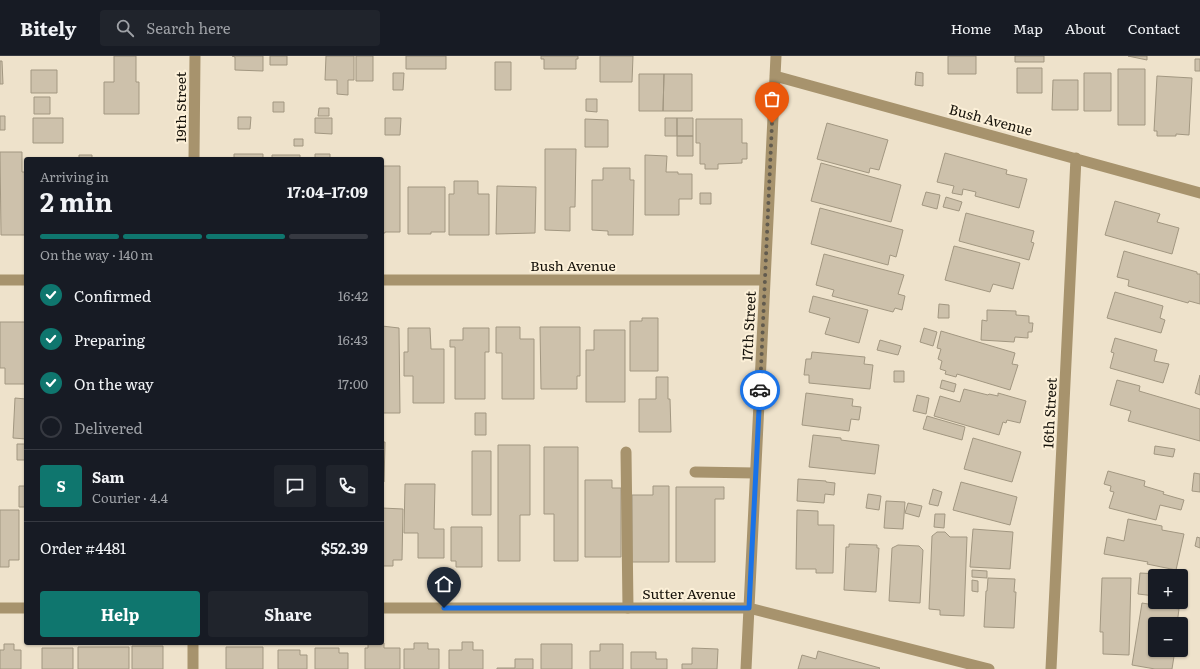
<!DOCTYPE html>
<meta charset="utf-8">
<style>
:root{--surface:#171b24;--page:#20242c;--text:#f1f3f6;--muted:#9ea1a6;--line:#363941;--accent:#0f766e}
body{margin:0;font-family:Literata,serif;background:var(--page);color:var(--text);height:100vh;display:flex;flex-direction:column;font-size:15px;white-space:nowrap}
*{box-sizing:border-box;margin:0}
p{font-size:13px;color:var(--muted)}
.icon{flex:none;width:22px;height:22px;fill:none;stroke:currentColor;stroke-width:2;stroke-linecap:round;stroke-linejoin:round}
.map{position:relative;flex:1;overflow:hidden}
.sheet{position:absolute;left:24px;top:101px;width:360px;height:488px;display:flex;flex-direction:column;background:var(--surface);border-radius:4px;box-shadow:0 1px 3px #0004}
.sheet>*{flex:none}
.controls{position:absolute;left:1148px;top:513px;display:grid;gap:8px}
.controls a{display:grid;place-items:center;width:40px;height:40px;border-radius:4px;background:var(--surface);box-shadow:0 1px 3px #0004;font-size:20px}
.pin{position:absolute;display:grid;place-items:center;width:34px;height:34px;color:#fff;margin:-41px -17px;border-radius:50% 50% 50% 0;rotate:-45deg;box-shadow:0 0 4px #0007}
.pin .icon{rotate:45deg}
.courier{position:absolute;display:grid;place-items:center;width:40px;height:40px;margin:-20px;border:3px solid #1a73e8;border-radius:50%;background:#fff;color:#222;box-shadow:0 1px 5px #0007}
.head em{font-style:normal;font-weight:700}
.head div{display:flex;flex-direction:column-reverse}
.head{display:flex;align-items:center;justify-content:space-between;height:68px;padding:0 16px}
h1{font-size:26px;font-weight:700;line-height:30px}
.bar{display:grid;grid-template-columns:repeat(4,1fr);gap:6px 4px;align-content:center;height:48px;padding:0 16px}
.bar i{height:5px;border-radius:3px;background:var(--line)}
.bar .active{background:var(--accent)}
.bar p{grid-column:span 4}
.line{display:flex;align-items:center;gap:10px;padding:0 16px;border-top:1px solid var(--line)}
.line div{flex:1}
.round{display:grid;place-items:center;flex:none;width:42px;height:42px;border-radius:4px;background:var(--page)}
ol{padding:0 16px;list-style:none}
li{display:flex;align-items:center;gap:12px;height:44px}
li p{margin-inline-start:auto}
li .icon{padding:4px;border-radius:50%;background:var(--accent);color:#fff;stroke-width:4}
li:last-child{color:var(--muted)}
li i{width:22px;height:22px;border:2px solid var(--line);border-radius:50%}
.primary-button{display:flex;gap:8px;margin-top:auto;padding:8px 16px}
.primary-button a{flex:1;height:46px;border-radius:4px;background:var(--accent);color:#fff;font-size:16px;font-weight:700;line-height:46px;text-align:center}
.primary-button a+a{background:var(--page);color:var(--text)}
header{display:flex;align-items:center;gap:24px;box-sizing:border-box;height:56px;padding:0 20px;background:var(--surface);border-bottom:1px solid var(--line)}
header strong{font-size:19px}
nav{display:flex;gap:22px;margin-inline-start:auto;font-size:14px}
.search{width:280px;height:36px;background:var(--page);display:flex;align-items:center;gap:10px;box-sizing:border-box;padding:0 14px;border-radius:4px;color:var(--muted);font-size:15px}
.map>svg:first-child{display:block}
</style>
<header>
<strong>Bitely</strong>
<div class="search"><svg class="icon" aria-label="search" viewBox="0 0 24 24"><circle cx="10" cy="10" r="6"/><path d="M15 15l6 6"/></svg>Search here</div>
<nav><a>Home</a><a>Map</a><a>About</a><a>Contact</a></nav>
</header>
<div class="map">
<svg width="1200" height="613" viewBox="0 0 1200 613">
<rect width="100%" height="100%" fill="#eee2cb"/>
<path fill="#cdc1ab" stroke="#a29781" d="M 114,0 L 136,0 L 136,26 L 139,26 L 139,58 L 104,58 L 104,26 L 114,26 Z
M 232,0 L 263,0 L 263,15 L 235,14 L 235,1 Z
M 270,0 L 287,0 L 287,9 L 270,9 Z
M 326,0 L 354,0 L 354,24 L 348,24 L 348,39 L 337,38 L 337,24 L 325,24 Z
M 356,0 L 373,0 L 373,25 L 356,25 Z
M 406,0 L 446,0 L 446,13 L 406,13 Z
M 541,0 L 578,0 L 578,3 L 576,3 L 576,13 L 544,13 L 544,3 L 541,3 Z
M 600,0 L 633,0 L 632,26 L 600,26 Z
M 948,0 L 976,0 L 976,18 L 948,18 Z
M 1015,0 L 1044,0 L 1044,6 L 1015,6 Z
M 1128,0 L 1147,0 L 1147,4 Z
M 1195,3 L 1200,3 L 1200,15 L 1195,15 Z
M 0,5 L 2,5 L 3,28 L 0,28 Z
M 495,6 L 511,6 L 511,34 L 495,34 Z
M 1017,12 L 1042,12 L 1042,37 L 1017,37 Z
M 1118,13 L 1145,13 L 1145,69 L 1118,69 Z
M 31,14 L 57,14 L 57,37 L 31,37 Z
M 916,16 L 923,17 L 923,30 L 915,29 Z
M 393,17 L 404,17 L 403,34 L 393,34 Z
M 1084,17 L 1111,17 L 1111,55 L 1084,55 Z
M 639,18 L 664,18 L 663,55 L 639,55 Z
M 664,18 L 692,18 L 692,55 L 663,55 Z
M 1157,20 L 1192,22 L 1189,79 L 1176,78 L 1176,80 L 1157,80 L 1157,75 L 1154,75 Z
M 1053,24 L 1078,24 L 1078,54 L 1052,54 Z
M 34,41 L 50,41 L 50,58 L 34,58 Z
M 586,43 L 597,43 L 597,56 L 586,55 Z
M 273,46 L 284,46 L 284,56 L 273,56 Z
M 319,52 L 329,52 L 329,60 L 318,60 Z
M 0,60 L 5,60 L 5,74 L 0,74 Z
M 238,61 L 251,61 L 250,73 L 238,73 Z
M 33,62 L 63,62 L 63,87 L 33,87 Z
M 315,62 L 332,62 L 332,78 L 315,77 Z
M 385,62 L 401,62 L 400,79 L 385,79 Z
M 665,62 L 677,62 L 677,80 L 665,80 Z
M 677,62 L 693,62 L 693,80 L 677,80 Z
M 585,63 L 608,64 L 608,91 L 585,91 Z
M 696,63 L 742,63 L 742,87 L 747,87 L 747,103 L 742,103 L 742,107 L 718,108 L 718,113 L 705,113 L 705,108 L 700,108 L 700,87 L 696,87 Z
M 827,67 L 888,84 L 879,114 L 870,112 L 869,117 L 817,103 Z
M 677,80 L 693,80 L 693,100 L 677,100 Z
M 294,83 L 303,83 L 303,90 L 294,90 Z
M 545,93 L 576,93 L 575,151 L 570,151 L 570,175 L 545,174 Z
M 0,96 L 22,96 L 22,116 L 26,116 L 26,179 L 1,179 Z
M 945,97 L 1007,114 L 1006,118 L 1027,123 L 1019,152 L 975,140 L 976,136 L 963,133 L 962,139 L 952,137 L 954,130 L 937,126 Z
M 234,98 L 263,98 L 263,103 L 234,103 Z
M 315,98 L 330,98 L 330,103 L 315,103 Z
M 79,99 L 92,99 L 92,103 L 79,103 Z
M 272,99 L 300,99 L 300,103 L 272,103 Z
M 645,99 L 667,100 L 666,116 L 678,116 L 678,118 L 692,118 L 692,143 L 679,143 L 679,159 L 645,159 Z
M 821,107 L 901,129 L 891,166 L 811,145 Z
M 382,110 L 400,110 L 400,176 L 385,176 L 385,177 L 382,177 Z
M 603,112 L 630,112 L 630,124 L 634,124 L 633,179 L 608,179 L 608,175 L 592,174 L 592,124 L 603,124 Z
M 454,125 L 478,125 L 478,138 L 489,138 L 489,179 L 449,179 L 449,138 L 454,138 Z
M 497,130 L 536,131 L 535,177 L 496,178 Z
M 408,131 L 445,131 L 445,176 L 431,176 L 431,178 L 408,178 Z
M 926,136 L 940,139 L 937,153 L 922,149 Z
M 700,137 L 711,137 L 711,148 L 700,148 Z
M 946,141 L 962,146 L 959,155 L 943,151 Z
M 1115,145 L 1160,158 L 1157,166 L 1179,172 L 1172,198 L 1105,179 Z
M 820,152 L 903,174 L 896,201 L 890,199 L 888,209 L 811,188 Z
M 966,157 L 1034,175 L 1031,186 L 1034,187 L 1029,204 L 959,185 Z
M 954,190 L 1020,207 L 1013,233 L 993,228 L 990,236 L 945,224 Z
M 1124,195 L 1197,216 L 1197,218 L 1200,218 L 1200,248 L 1189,245 L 1188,247 L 1128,230 L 1129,224 L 1117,221 Z
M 824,198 L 904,219 L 898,238 L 905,240 L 902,254 L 895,252 L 893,256 L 832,240 L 834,234 L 816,229 Z
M 1115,236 L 1163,250 L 1160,262 L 1165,264 L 1161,277 L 1107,262 Z
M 813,240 L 868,254 L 859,287 L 825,278 L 830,262 L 809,256 Z
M 939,248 L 949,249 L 949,262 L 938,262 Z
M 987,254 L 1016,255 L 1016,259 L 1029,260 L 1029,267 L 1033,267 L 1032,276 L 1028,276 L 1028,282 L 1015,281 L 1014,286 L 981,284 L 982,264 L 987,265 Z
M 642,262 L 658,262 L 658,315 L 630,315 L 630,265 L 642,265 Z
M 0,266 L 26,266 L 26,328 L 5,328 L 5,312 L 0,312 Z
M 382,270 L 399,272 L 400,357 L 383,357 Z
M 496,271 L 520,271 L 520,283 L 534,283 L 534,343 L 502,343 L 502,297 L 496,297 Z
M 540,271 L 580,271 L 580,320 L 577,320 L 577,333 L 541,333 Z
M 408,272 L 430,272 L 431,293 L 444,293 L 444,347 L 413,347 L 413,320 L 404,320 L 404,296 L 408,296 Z
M 463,272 L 489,272 L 489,296 L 485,296 L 485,343 L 455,343 L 455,291 L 450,291 L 450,284 L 463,284 Z
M 924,272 L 937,276 L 933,290 L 920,286 Z
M 594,274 L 625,274 L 625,346 L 586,346 L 586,294 L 594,294 Z
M 941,275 L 1015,297 L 1012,308 L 1018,309 L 1010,334 L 957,318 L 956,321 L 945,318 L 946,315 L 940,313 L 942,305 L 938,303 L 941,293 L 937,292 Z
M 1115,282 L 1157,294 L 1154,305 L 1169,308 L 1163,327 L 1110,312 L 1114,297 L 1111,296 Z
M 880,284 L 901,290 L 898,299 L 877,294 Z
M 812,296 L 865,301 L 864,308 L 873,309 L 870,333 L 809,327 L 809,319 L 804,319 L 806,303 L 811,303 Z
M 894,315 L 904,315 L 904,326 L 894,326 Z
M 1200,319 L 1200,339 L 1195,337 Z
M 656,321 L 668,321 L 668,343 L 670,343 L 671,376 L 639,376 L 639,343 L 656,343 Z
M 942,324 L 956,328 L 954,336 L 940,332 Z
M 1117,324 L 1140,330 L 1139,335 L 1200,353 L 1200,385 L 1128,365 L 1131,355 L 1110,349 Z
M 964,333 L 988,339 L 989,338 L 998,340 L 998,337 L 1026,345 L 1020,367 L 1007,364 L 1006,367 L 1003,366 L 999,379 L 934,360 L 940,340 L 960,346 Z
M 806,337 L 853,343 L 852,350 L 861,351 L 859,364 L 851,363 L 849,375 L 802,369 Z
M 917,339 L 929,342 L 926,358 L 913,355 Z
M 15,342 L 26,343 L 26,383 L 13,382 Z
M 475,357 L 486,357 L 486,379 L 475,379 Z
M 927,360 L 965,371 L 962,384 L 923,373 Z
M 813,379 L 841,382 L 841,384 L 879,389 L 875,418 L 809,411 Z
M 973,382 L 1021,396 L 1012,426 L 964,413 Z
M 382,386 L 385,386 L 384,426 L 382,426 Z
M 17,388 L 26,388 L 26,404 L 17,404 Z
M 498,389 L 530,389 L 530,459 L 520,459 L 520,505 L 498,505 Z
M 1155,390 L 1175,393 L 1173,401 L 1154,398 Z
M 544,391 L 578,391 L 578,505 L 554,505 L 554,458 L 544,458 Z
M 472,395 L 491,395 L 491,459 L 472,459 Z
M 1108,415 L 1145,425 L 1144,430 L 1164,436 L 1163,438 L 1184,444 L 1181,454 L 1160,449 L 1156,464 L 1109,452 L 1114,436 L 1110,435 L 1111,430 L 1104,428 Z
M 1194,417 L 1200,418 L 1200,436 L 1192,435 Z
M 798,423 L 826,425 L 826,426 L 835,427 L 834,439 L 825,438 L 824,447 L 797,445 Z
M 585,424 L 612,424 L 612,432 L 621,432 L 621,501 L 585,501 Z
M 961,426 L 1017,441 L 1010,469 L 953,454 Z
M 405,428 L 435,428 L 434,473 L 444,473 L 444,502 L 418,502 L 418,477 L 404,477 Z
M 19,430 L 26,430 L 26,451 L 19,451 Z
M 653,430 L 669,430 L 669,506 L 632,506 L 632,439 L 653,439 Z
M 676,431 L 724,431 L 724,443 L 715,443 L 715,506 L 676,506 Z
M 933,433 L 942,436 L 938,450 L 929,448 Z
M 868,438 L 881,440 L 879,454 L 866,452 Z
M 886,445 L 905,446 L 903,473 L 884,472 Z
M 908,447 L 922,450 L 919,461 L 905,457 Z
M 382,452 L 403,453 L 402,504 L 393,504 L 393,510 L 382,510 Z
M 0,454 L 19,454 L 19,504 L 9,504 L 9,511 L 0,511 Z
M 797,454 L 818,455 L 818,469 L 834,469 L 833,517 L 816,517 L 816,513 L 796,513 Z
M 935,458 L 945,458 L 944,472 L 934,471 Z
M 1128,463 L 1162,470 L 1162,474 L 1184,478 L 1176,514 L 1147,508 L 1148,506 L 1104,498 L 1107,481 L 1124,485 Z
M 451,471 L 482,471 L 482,511 L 456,511 L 456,505 L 451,505 Z
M 973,473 L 1013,476 L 1010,513 L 970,511 Z
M 937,476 L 945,476 L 950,481 L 967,481 L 964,560 L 940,559 L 940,554 L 929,553 L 932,480 Z
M 1197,481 L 1200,482 L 1200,492 L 1195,490 Z
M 849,488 L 877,489 L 877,492 L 879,492 L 876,536 L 844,534 L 846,491 L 849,491 Z
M 898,489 L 919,490 L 923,494 L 920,547 L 889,545 L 892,492 Z
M 972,514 L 987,515 L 987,522 L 972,521 Z
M 1140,517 L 1159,518 L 1159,520 L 1155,520 L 1155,540 L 1138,538 Z
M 988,522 L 1015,523 L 1014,536 L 1016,536 L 1014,572 L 984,571 L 986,535 L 987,535 Z
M 1102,522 L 1131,522 L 1129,599 L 1103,598 L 1103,576 L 1100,576 Z
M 972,524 L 978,525 L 978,536 L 972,535 Z
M 1142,547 L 1179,553 L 1177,568 L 1155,568 L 1155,594 L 1175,594 L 1172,613 L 1155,613 L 1132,609 Z
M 462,586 L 473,586 L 473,594 L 483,594 L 483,613 L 449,613 L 449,594 L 462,594 Z
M 368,587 L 384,587 L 384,592 L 400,592 L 400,613 L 365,613 L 365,592 L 368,592 Z
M 414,587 L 428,587 L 428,593 L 439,593 L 439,613 L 404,613 L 404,593 L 414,593 Z
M 4,588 L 14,588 L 14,594 L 21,594 L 21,613 L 0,613 L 0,594 L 4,594 Z
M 541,588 L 572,588 L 572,613 L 541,613 Z
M 600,588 L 623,588 L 623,613 L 590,613 L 590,595 L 600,595 Z
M 132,590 L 163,590 L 163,613 L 132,613 Z
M 78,591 L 129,591 L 129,613 L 78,613 Z
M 226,591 L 263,591 L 263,613 L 226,613 Z
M 42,592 L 73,592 L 73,613 L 42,613 Z
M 315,592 L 339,592 L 339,597 L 348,597 L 348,613 L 315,613 Z
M 692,592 L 718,593 L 717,613 L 682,613 L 682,608 L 692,608 Z
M 278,594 L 300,594 L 300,599 L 307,599 L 307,613 L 278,613 Z
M 818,595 L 880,612 L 879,613 L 798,613 L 802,599 L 816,603 Z
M 631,596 L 656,596 L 656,603 L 667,603 L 667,613 L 631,613 Z
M 515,603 L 533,603 L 533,613 L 497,613 L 497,612 L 515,612 Z"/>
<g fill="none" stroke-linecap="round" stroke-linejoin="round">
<path stroke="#a7936d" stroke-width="11" d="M 626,396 L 628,552
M 695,416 L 755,417"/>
<path stroke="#a7936d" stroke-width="11" d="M 775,20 L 1200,137
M 194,103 L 195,0
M 0,224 L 26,224
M 382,224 L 765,224
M 0,552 L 26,552
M 382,552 L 749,552 L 989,613
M 193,613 L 193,587
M 746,613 L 776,0
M 1051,613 L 1076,102"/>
</g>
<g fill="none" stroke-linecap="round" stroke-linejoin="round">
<path stroke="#625b4e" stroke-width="4" stroke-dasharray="0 7.2" d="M 760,334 L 772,67"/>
<path stroke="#1a73e8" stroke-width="5" d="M 444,552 L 749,552 L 760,334"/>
</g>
<g text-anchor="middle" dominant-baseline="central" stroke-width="4" stroke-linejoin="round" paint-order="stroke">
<g font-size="14" fill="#16120a" stroke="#fcf0d8">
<text transform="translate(180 51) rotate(-90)">19th Street</text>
<text transform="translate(991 63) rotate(15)">Bush Avenue</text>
<text x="573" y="209">Bush Avenue</text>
<text transform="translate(748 270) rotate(-87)">17th Street</text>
<text transform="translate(1049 357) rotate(-87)">16th Street</text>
<text x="689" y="537">Sutter Avenue</text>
</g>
</g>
</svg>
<div class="controls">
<a>+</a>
<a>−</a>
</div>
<div class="pin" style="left:772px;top:67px;background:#ea580c"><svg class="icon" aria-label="bag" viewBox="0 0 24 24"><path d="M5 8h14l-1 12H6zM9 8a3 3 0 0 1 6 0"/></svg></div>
<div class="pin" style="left:444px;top:552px;background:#1f2937"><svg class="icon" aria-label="home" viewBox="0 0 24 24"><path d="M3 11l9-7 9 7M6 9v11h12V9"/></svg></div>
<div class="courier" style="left:760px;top:334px"><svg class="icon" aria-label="car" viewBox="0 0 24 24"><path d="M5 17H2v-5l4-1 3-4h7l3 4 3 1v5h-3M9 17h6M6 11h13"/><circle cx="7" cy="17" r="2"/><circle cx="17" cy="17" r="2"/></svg></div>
<section class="sheet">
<div class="head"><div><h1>2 min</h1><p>Arriving in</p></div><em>17:04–17:09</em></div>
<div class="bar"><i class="active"></i><i class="active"></i><i class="active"></i><i></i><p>On the way · 140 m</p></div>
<ol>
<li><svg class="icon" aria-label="check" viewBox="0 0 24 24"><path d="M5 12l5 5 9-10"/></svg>Confirmed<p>16:42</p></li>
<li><svg class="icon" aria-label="check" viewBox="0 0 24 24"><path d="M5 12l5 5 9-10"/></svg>Preparing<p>16:43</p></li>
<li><svg class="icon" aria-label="check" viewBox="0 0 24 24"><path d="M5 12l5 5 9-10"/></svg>On the way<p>17:00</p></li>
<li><i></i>Delivered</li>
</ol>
<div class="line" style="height:72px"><b class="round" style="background:var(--accent);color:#fff">S</b><div><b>Sam</b><p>Courier · 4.4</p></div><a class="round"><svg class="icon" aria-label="chat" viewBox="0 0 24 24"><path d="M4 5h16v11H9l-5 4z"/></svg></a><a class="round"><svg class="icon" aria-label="phone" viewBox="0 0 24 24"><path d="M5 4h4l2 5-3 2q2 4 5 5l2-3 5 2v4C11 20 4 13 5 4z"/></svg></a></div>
<div class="line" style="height:52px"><div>Order #4481</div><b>$52.39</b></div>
<div class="primary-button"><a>Help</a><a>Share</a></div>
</section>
</div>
